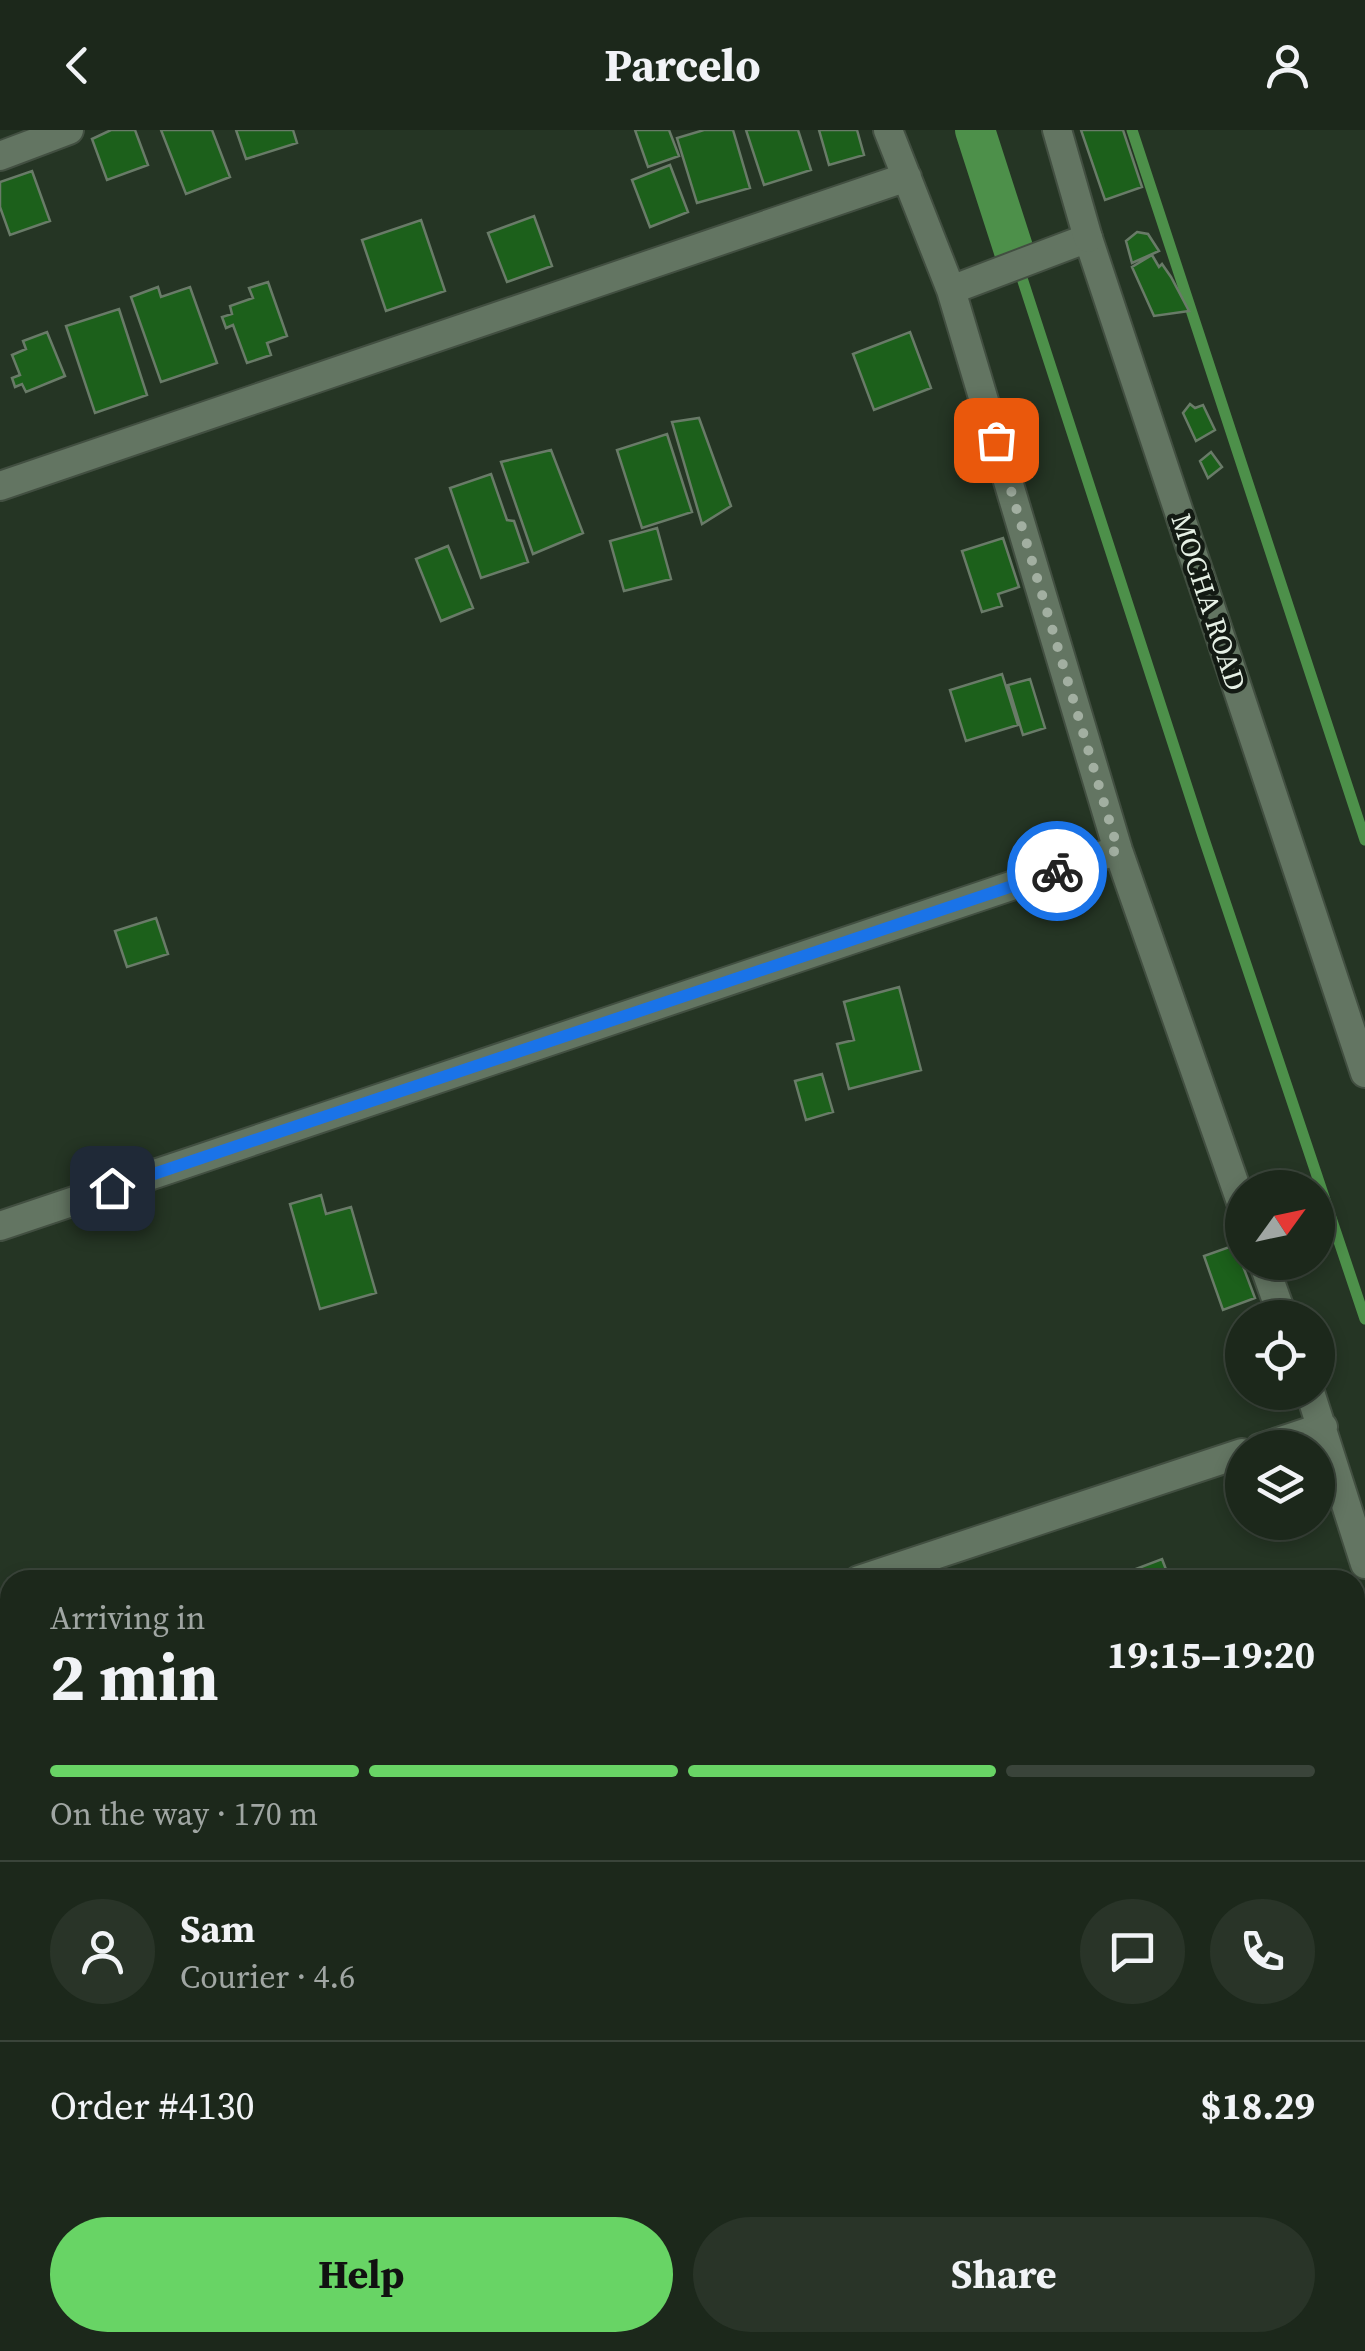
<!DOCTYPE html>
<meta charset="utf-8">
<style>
:root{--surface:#1c281b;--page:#293428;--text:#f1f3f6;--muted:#a0a6a3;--line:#3a443a;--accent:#68d465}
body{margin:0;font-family:"Source Serif 4",serif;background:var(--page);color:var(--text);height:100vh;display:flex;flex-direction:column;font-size:38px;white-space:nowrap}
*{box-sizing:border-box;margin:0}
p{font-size:32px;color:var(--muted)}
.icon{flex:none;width:55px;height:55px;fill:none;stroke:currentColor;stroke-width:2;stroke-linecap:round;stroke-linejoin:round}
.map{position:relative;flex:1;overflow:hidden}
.details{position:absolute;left:0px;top:1440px;width:1365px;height:782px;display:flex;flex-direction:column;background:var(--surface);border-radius:30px 30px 0 0;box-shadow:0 5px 15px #0003,0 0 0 2px var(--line)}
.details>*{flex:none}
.needle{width:65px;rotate:57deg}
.controls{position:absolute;left:1225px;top:1040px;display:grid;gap:20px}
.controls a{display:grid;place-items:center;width:110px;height:110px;border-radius:50%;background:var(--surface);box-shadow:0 5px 15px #0003,0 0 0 2px var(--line);font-size:50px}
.pin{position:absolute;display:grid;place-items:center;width:85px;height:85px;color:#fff;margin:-42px;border-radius:20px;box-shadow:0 5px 15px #0006}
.courier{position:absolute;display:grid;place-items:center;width:100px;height:100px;margin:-50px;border:8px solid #1a73e8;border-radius:50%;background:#fff;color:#222;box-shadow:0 2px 12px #0007}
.headline em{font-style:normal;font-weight:700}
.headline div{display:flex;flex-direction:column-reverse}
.headline{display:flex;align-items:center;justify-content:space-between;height:170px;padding:0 50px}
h1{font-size:65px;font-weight:700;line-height:75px}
.bar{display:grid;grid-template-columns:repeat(4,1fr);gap:15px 10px;align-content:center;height:120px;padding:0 50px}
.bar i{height:12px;border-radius:8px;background:var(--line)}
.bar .selected{background:var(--accent)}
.bar p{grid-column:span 4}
.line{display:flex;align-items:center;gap:25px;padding:0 50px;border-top:2px solid var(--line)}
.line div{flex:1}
.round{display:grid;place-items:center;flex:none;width:105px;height:105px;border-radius:52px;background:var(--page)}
.primary-button{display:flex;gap:20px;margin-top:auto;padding:20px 50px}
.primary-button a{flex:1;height:115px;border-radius:60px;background:var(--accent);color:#111;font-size:40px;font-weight:700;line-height:115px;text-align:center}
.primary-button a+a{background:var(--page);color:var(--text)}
header{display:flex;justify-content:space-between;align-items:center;height:130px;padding:0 50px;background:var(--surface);font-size:45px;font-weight:700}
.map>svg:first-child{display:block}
</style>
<header><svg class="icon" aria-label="back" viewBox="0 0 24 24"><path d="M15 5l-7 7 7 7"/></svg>Parcelo<svg class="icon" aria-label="person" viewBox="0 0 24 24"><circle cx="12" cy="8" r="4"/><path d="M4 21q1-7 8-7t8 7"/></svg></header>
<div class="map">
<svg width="1365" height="2221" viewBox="0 0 1365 2221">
<rect width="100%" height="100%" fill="#253524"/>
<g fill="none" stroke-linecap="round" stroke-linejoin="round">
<path stroke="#4d904a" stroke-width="11" d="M 1132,0 L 1365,710
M 1021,145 L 1203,706 L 1365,1189"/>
<path stroke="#4d904a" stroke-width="40" d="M 975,0 L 1014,121"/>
</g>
<path fill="#1c601b" stroke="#697b68" stroke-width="2.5" d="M 111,0 L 135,0 L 148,35 L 107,50 L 92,9 Z
M 161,0 L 212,0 L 230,47 L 186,64 Z
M 236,0 L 293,0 L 297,13 L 246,29 Z
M 635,0 L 669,0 L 679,26 L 648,37 Z
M 704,0 L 733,0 L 750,58 L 697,73 L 677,8 Z
M 746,0 L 798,0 L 811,40 L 764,55 Z
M 819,0 L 857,0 L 864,25 L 829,35 Z
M 1081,0 L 1123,0 L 1142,57 L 1105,70 Z
M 670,35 L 688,82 L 650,97 L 632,50 Z
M 32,41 L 50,91 L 10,105 L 0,77 L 0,52 Z
M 534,86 L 552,136 L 507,152 L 488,103 Z
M 421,90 L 445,161 L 386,181 L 362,110 Z
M 1137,102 L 1148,104 L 1159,121 L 1132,133 L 1126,111 Z
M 1152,125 L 1159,137 L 1162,134 L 1171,147 L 1189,181 L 1154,186 L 1132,137 Z
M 268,152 L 287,206 L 267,213 L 271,225 L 247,233 L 233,195 L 226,198 L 222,187 L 232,184 L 230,176 L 253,168 L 249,158 Z
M 158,157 L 161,167 L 190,157 L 217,233 L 161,252 L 131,167 Z
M 119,179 L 147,265 L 95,283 L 66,196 Z
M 47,202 L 65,246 L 26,262 L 22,254 L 15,257 L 12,248 L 20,245 L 12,225 L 26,219 L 23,211 Z
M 910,202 L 931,258 L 874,280 L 853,224 Z
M 1190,274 L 1195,278 L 1203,275 L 1215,300 L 1196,311 L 1183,283 Z
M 699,288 L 731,376 L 702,394 L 672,292 Z
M 667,304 L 692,382 L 642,398 L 617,320 Z
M 551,320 L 583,403 L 533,424 L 501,332 Z
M 1211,322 L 1222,337 L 1208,348 L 1200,331 Z
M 491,344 L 507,390 L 514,391 L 528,432 L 481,448 L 450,358 Z
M 657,398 L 671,449 L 624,461 L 610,411 Z
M 1003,408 L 1019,457 L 998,464 L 1002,476 L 982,482 L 962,421 Z
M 448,416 L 473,478 L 441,491 L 416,429 Z
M 1002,544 L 1018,595 L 966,611 L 950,560 Z
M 1030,549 L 1045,598 L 1023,605 L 1008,555 Z
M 156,788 L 168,824 L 127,837 L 115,801 Z
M 899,857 L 921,940 L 849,959 L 837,914 L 854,910 L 844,872 Z
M 822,944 L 833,982 L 806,990 L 795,951 Z
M 321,1065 L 326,1084 L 351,1077 L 376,1163 L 320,1179 L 290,1074 Z
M 1235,1115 L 1255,1168 L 1223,1180 L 1204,1126 Z
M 1162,1429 L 1170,1450 L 1122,1450 L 1120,1445 Z
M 1362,1599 L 1365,1626 L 1355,1630 L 1355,1602 Z
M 0,1835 L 10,1862 L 10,1883 L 0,1886 Z
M 694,2212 L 726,2212 L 703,2221 L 697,2221 Z
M 883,2212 L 942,2212 L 945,2221 L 886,2221 Z
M 1283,2212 L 1300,2212 L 1303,2221 L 1271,2221 L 1270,2217 Z"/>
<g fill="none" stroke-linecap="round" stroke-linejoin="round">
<defs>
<path id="minor" d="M 888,0 L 951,160 L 1118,720 L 1242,1075
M 0,26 L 69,0
M 951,160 L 1088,108 L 1365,943
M 0,356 L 907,47
M 0,1096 L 1118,720
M 1263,1132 L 1283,1188
M 1310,1262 L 1365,1434
M 1260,1318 L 1323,1297
M 859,1450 L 1242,1323
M 0,1734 L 10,1731
M 1355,1861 L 1365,1857
M 241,2221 L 267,2212"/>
<path id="tertiary" d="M 1057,0 L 1088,108"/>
</defs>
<use href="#minor" stroke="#424f41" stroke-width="32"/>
<use href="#tertiary" stroke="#424f41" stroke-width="32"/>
<use href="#minor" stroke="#637562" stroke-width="28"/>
<use href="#tertiary" stroke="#637562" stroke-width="28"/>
</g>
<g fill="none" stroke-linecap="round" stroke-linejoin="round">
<path stroke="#a2afa1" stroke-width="10" stroke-dasharray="0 18" d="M 996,310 L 1118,720 L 1057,741"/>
<path stroke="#1a73e8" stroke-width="12" d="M 112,1058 L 1057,741"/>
</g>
<g text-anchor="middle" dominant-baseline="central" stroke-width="9" stroke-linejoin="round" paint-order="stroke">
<g font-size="28" fill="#e6f0e5" stroke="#131a13">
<text transform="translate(1209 472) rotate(72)">MOCHA ROAD</text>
</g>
</g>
</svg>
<div class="controls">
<a><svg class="needle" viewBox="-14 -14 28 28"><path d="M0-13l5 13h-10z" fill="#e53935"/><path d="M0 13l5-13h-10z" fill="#a0a6a3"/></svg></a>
<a><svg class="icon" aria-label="locate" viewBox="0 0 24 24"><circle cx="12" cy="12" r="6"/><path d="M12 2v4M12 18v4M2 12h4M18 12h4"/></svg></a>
<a><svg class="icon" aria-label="layers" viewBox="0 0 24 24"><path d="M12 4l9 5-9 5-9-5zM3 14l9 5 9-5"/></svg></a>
</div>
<div class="pin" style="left:996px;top:310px;background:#ea580c"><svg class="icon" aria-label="bag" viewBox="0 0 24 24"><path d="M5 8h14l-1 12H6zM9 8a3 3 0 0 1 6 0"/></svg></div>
<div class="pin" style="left:112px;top:1058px;background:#1f2937"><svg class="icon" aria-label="home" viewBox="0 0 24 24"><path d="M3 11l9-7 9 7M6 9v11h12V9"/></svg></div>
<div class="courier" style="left:1057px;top:741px"><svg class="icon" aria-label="bike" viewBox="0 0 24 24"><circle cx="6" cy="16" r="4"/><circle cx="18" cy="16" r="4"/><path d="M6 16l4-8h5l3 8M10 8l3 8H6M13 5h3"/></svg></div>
<section class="details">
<div class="headline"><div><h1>2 min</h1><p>Arriving in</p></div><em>19:15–19:20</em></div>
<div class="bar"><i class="selected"></i><i class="selected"></i><i class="selected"></i><i></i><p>On the way · 170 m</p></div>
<div class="line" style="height:180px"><a class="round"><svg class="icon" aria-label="person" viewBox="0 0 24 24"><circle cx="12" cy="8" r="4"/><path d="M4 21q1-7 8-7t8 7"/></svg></a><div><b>Sam</b><p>Courier · 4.6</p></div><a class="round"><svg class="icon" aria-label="chat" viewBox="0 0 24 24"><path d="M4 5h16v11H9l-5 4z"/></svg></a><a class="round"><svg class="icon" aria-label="phone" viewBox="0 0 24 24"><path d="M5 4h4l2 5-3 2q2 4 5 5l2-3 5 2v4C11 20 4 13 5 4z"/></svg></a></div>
<div class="line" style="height:130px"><div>Order #4130</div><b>$18.29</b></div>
<div class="primary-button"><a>Help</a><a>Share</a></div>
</section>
</div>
